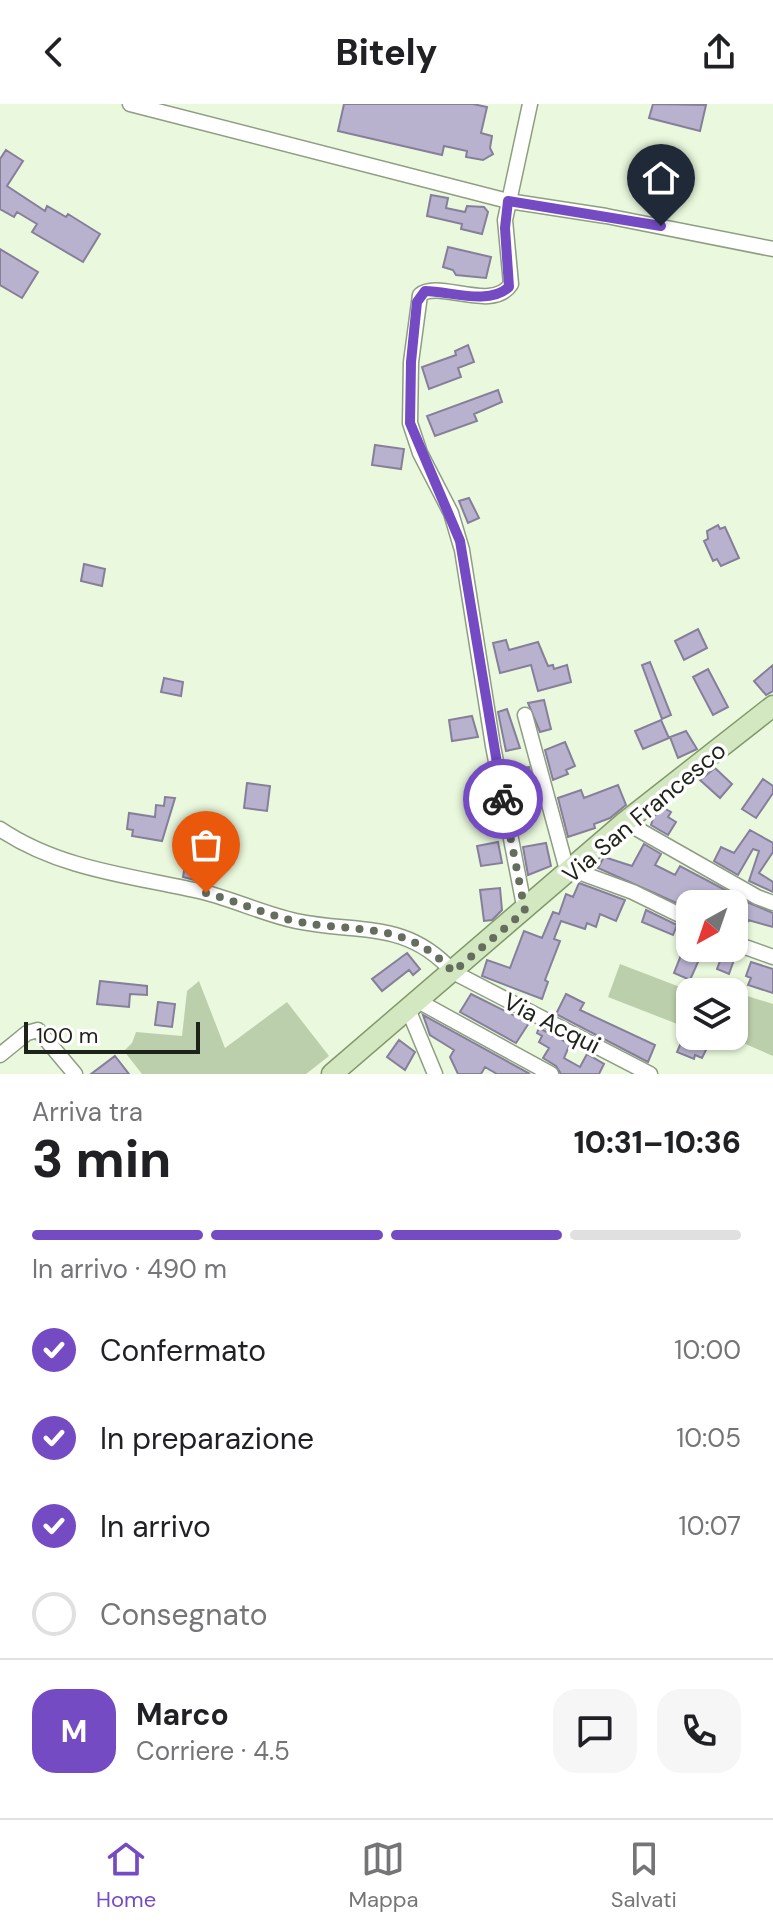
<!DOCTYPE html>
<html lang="it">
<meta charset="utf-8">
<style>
:root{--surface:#fff;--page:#f6f6f6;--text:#202124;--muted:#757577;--line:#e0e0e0;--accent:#754bc4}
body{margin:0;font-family:"DM Sans",sans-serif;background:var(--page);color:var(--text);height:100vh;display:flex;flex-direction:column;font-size:30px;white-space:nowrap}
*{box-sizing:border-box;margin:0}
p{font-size:26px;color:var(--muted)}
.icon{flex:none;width:44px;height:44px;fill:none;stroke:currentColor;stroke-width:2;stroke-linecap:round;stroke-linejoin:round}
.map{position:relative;height:970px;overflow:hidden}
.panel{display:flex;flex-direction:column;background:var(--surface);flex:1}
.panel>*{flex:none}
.needle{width:52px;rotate:220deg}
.fabs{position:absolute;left:676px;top:786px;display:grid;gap:16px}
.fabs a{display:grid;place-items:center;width:72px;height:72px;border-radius:16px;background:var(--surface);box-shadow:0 2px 6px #0004;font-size:40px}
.scale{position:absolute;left:24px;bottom:20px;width:176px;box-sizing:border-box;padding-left:8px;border:4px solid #1e2319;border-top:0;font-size:22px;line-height:28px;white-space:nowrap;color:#1e2319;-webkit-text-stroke:6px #fff;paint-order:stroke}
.pin{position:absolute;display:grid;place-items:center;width:68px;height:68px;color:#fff;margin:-82px -34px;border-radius:50% 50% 50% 0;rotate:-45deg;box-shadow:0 0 8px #0007}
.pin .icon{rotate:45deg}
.courier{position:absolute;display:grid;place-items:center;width:80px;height:80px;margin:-40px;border:6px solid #754bc4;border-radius:50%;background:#fff;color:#222;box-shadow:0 2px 10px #0007}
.head em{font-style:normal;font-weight:800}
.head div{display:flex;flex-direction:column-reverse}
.head{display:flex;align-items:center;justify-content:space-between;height:136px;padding:0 32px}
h1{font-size:52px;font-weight:800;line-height:60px}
.bar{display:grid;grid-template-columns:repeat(4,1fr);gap:12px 8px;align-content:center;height:96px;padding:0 32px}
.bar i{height:10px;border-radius:6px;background:var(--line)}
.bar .on{background:var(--accent)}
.bar p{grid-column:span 4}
.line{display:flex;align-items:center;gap:20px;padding:0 32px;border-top:2px solid var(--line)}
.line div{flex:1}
.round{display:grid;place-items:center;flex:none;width:84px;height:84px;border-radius:24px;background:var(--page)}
ol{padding:0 32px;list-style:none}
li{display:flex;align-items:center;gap:24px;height:88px}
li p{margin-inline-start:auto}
li .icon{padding:8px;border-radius:50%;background:var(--accent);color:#fff;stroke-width:4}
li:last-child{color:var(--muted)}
li i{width:44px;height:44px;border:4px solid var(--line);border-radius:50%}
header{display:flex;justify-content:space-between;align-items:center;height:104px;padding:0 32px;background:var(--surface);font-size:36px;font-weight:800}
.tabs{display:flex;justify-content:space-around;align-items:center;height:112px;border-top:2px solid var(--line);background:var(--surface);font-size:22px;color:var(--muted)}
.tabs a{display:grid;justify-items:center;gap:4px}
.tabs .on{color:var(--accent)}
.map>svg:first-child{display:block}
</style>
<header><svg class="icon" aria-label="back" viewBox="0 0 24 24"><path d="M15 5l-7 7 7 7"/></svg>Bitely<svg class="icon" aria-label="share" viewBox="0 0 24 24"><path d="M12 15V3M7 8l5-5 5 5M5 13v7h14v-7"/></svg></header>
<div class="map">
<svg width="773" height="970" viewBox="0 0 773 970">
<rect width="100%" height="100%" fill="#eaf9dd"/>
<path fill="#bccfac" d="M 620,860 L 693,888 L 690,888 L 690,925 L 608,893 Z
M 199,877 L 225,944 L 287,898 L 329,952 L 306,970 L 142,970 L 124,947 L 132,939 L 136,928 L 182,932 L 187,887 Z
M 741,890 L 773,900 L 773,952 L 743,939 L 742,931 L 734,927 L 734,903 Z"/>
<path fill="#b8b2cf" stroke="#857f9a" stroke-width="2" d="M 344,0 L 473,0 L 487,3 L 481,29 L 492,32 L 490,44 L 493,50 L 483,56 L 466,53 L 467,47 L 444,42 L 442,51 L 338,27 Z
M 653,0 L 706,1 L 700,27 L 649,14 Z
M 6,46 L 23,57 L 7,82 L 45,107 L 47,102 L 66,113 L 68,110 L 100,130 L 83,158 L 32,128 L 37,120 L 17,108 L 14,113 L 0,105 L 0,55 Z
M 431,91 L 448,94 L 446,104 L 465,108 L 467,102 L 484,103 L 488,108 L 482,130 L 461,125 L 462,120 L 427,112 Z
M 448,143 L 491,153 L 486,174 L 456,171 L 453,166 L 443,163 Z
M 0,145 L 38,168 L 22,194 L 0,181 Z
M 468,241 L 474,258 L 458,264 L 461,273 L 429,285 L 422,263 L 456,251 L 455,247 Z
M 498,286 L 502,298 L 474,310 L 477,317 L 435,332 L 427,312 Z
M 375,341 L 404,345 L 401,365 L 372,361 Z
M 469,394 L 479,414 L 468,419 L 459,397 Z
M 718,421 L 720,425 L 725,423 L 739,454 L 721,462 L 717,455 L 713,457 L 704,437 L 708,435 L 707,427 Z
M 84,460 L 105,465 L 102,482 L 81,477 Z
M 698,525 L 707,544 L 684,556 L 675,537 Z
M 506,536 L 509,546 L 538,538 L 548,562 L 553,561 L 554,565 L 567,561 L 571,578 L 538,587 L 531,561 L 500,569 L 493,539 Z
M 650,558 L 671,611 L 662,615 L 642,561 Z
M 773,561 L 773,587 L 766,591 L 754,577 Z
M 708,565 L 728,603 L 713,611 L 693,573 Z
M 164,574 L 183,578 L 181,592 L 161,588 Z
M 544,596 L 551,625 L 540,628 L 528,599 Z
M 507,605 L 520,644 L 506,647 L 498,608 Z
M 472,612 L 478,633 L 452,637 L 449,616 Z
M 661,616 L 669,634 L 643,645 L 635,627 Z
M 686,627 L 697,645 L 678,654 L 670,633 Z
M 565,638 L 575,662 L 566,666 L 568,670 L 553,676 L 545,646 Z
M 510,663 L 514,666 L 529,663 L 534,684 L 515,691 Z
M 715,664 L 732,680 L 720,694 L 700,676 Z
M 763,675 L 773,682 L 773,689 L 756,714 L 742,705 Z
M 247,679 L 270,682 L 267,707 L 244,704 Z
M 618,681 L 626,701 L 610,714 L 594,720 L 595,724 L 568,733 L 558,694 L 581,686 L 584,694 Z
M 165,693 L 175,694 L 162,737 L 132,732 L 133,726 L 127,725 L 129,709 L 155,713 L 156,701 L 164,702 Z
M 664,704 L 671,708 L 668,713 L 676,718 L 668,731 L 651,721 L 654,712 Z
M 750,726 L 773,739 L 773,748 L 759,769 L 773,778 L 773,788 L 749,777 L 759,747 L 753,745 L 738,771 L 714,757 L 721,743 L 734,749 Z
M 498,738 L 502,759 L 481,762 L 477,742 Z
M 546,739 L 551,762 L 528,771 L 523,743 Z
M 644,740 L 661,750 L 655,761 L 675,771 L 680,762 L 729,788 L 722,800 L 690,800 L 690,805 L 598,764 L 604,753 L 632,762 Z
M 185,761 L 201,764 L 198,777 L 183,773 Z
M 579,779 L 625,796 L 616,817 L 600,810 L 596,823 L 587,819 L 585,825 L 561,817 L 554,835 L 560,837 L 545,876 L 548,878 L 542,895 L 482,872 L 487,856 L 510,864 L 524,827 L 542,834 L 553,808 L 559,810 L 566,790 L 573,793 Z
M 500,784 L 502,806 L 492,816 L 484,817 L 480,786 Z
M 742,796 L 773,809 L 773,823 L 748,816 L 743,832 L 734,829 L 734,815 Z
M 646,806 L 677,821 L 673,831 L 642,818 Z
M 725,844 L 736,850 L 729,870 L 717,865 Z
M 691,845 L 702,849 L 690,876 L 674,869 L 683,846 L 689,849 Z
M 407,849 L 420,865 L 413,871 L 409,866 L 382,887 L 372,875 Z
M 751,858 L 773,865 L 773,889 L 748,881 L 751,874 L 746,872 Z
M 100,877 L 147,882 L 147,891 L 130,890 L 129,903 L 97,900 Z
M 471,890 L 529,919 L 516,939 L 460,908 Z
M 566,890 L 584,899 L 580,906 L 655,941 L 648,958 L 556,910 Z
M 158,898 L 175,900 L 172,923 L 155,921 Z
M 423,911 L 530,970 L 497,970 L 485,963 L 481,970 L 458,970 L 450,953 L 454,946 L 430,931 Z
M 539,924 L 570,940 L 564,954 L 580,963 L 587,950 L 604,960 L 599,970 L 561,970 L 556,962 L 543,954 L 549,944 L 539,938 L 542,932 L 537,929 Z
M 684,932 L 707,944 L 702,954 L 695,951 L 694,955 L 677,948 Z
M 399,936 L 415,948 L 405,966 L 387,953 Z
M 115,952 L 129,970 L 91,970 Z"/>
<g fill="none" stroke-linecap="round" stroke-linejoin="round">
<defs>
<path id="minor" d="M 130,0 L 508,97 L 606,112 L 773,145
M 525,611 L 568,770
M 625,718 L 757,793 L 773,799
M 0,725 C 61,766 134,772 203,788 C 235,796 264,810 296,817 C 357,830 406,815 453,868 L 650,970
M 573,766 L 633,788 L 690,816
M 525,807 L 493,642 L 462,446 L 451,409 L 420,349 L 410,319 L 411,258 L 420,191 C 438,175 493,209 511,180 L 505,116 L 530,0
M 734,839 L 773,853
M 418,897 L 551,970
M 408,905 L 435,970
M 0,951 L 27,929 L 38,926 L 75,970"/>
<path id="primary" d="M 332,970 L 625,718 L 773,602"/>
</defs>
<use href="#minor" stroke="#8f9d83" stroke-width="17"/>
<use href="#primary" stroke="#81986a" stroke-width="23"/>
<use href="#minor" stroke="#fff" stroke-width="14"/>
<use href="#primary" stroke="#d3e7c0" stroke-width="20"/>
</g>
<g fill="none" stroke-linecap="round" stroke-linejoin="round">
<path stroke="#656e5e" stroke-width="8" stroke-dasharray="0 14.4" d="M 206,789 C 236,797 264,810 294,817 C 357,830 405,815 453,868 L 525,807 L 503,695"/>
<path stroke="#754bc4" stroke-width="10" d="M 503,695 L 460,437 L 410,319 L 411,258 L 417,198 L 425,187 C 450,187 488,202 509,183 L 505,124 L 508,97 L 661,122"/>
</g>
<g text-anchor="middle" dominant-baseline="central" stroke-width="7" stroke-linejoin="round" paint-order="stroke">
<g font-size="24" fill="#1e2319" stroke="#fff">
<text transform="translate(644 708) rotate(-40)">Via San Francesco</text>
<text transform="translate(552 919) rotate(27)">Via Acqui</text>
</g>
</g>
</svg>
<div class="fabs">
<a><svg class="needle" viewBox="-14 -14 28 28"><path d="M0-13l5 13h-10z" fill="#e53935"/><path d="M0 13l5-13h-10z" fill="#757577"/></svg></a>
<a><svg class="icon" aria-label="layers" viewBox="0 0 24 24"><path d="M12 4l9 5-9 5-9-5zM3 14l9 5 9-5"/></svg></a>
</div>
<div class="scale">100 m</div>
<div class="pin" style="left:206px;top:789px;background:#ea580c"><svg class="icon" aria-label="bag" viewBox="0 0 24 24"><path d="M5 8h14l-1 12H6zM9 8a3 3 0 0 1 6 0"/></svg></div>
<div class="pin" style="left:661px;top:122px;background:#1f2937"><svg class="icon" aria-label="home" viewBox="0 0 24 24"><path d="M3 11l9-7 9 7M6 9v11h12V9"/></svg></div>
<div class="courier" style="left:503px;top:695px"><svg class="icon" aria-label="bike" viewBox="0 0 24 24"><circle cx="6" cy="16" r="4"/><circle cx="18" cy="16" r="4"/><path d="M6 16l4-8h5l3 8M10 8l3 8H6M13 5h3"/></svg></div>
</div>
<section class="panel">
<div class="head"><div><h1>3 min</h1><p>Arriva tra</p></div><em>10:31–10:36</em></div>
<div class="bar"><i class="on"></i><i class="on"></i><i class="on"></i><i></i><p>In arrivo · 490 m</p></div>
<ol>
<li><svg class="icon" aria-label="check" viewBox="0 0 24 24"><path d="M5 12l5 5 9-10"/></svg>Confermato<p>10:00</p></li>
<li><svg class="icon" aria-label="check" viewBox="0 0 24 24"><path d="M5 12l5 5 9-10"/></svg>In preparazione<p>10:05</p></li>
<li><svg class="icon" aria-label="check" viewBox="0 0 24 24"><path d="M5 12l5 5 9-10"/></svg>In arrivo<p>10:07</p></li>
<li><i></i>Consegnato</li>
</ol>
<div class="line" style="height:144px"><b class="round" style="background:var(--accent);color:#fff">M</b><div><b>Marco</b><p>Corriere · 4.5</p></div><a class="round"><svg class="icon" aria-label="chat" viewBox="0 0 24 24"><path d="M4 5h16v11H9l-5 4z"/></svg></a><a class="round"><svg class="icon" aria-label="phone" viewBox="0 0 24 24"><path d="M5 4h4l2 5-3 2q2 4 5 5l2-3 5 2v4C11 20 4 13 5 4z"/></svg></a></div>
</section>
<nav class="tabs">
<a class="on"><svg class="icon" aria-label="home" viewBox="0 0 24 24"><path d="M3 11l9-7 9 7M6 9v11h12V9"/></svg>Home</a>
<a><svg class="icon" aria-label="map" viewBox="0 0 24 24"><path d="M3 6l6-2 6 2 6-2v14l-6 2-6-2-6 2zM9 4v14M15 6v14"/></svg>Mappa</a>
<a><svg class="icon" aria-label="saved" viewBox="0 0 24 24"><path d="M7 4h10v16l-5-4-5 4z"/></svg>Salvati</a>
</nav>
